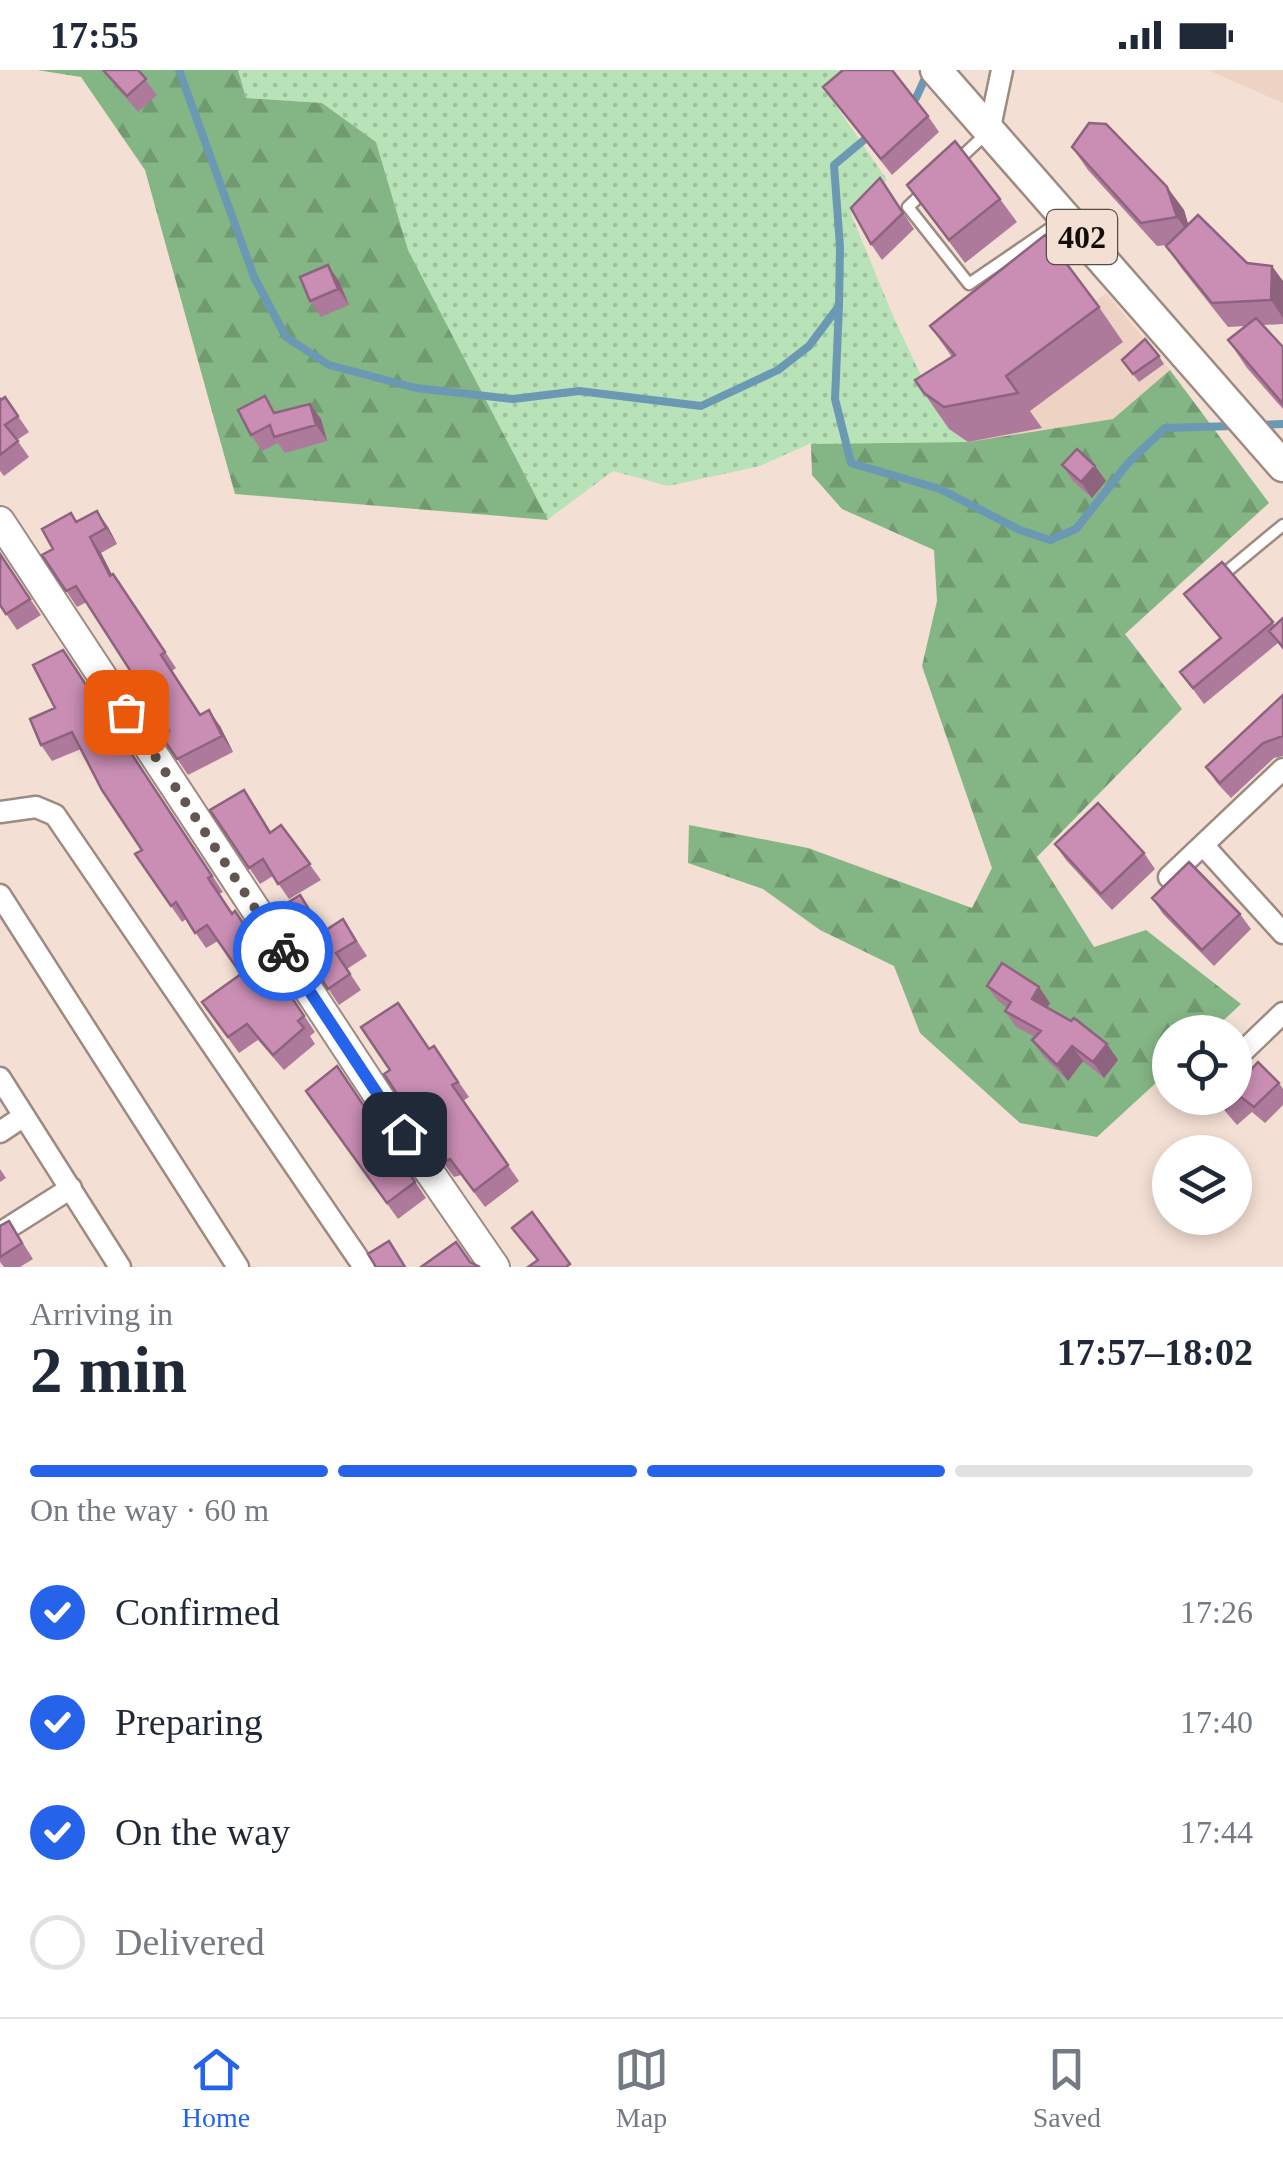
<!DOCTYPE html>
<meta charset="utf-8">
<style>
:root{--surface:#fff;--page:#f6f6f7;--text:#1f2937;--muted:#747a83;--line:#e0e1e3;--accent:#2563eb}
body{margin:0;font-family:Georgia,serif;background:var(--page);color:var(--text);height:100vh;display:flex;flex-direction:column;font-size:38px;white-space:nowrap}
*{box-sizing:border-box;margin:0}
p{font-size:32px;color:var(--muted)}
.icon{flex:none;width:55px;height:55px;fill:none;stroke:currentColor;stroke-width:2;stroke-linecap:round;stroke-linejoin:round}
.map{position:relative;height:1197px;overflow:hidden}
.sheet{display:flex;flex-direction:column;background:var(--surface);flex:1}
.sheet>*{flex:none}
.controls{position:absolute;left:1152px;top:945px;display:grid;gap:20px}
.controls a{display:grid;place-items:center;width:100px;height:100px;border-radius:50%;background:var(--surface);box-shadow:0 5px 15px #0003;font-size:50px}
.pin{position:absolute;display:grid;place-items:center;width:85px;height:85px;color:#fff;margin:-42px;border-radius:20px;box-shadow:0 5px 15px #0006}
.courier{position:absolute;display:grid;place-items:center;width:100px;height:100px;margin:-50px;border:8px solid #2563eb;border-radius:50%;background:#fff;color:#222;box-shadow:0 2px 12px #0007}
.head em{font-style:normal;font-weight:700}
.head div{display:flex;flex-direction:column-reverse}
.head{display:flex;align-items:center;justify-content:space-between;height:170px;padding:0 30px}
h1{font-size:65px;font-weight:700;line-height:75px}
.bar{display:grid;grid-template-columns:repeat(4,1fr);gap:15px 10px;align-content:center;height:120px;padding:0 30px}
.bar i{height:12px;border-radius:8px;background:var(--line)}
.bar .active{background:var(--accent)}
.bar p{grid-column:span 4}
ol{padding:0 30px;list-style:none}
li{display:flex;align-items:center;gap:30px;height:110px}
li p{margin-inline-start:auto}
li .icon{padding:10px;border-radius:50%;background:var(--accent);color:#fff;stroke-width:4}
li:last-child{color:var(--muted)}
li i{width:55px;height:55px;border:5px solid var(--line);border-radius:50%}
.status{display:flex;justify-content:space-between;align-items:center;height:70px;padding:0 50px;background:var(--surface);direction:ltr}
.status svg{height:28px;fill:currentColor}
.menu{display:flex;justify-content:space-around;align-items:center;height:140px;border-top:2px solid var(--line);background:var(--surface);font-size:28px;color:var(--muted)}
.menu a{display:grid;justify-items:center;gap:5px}
.menu .active{color:var(--accent)}
.map>svg:first-child{display:block}
</style>
<div class="status"><b>17:55</b><svg viewBox="0 0 49 12"><path d="M0 12V9h3v3zM5 12V6h3v6zM10 12V3h3v9zM15 12V0h3v12zM26 1h20v11H26zM47 4h2v5h-2z"/></svg></div>
<div class="map">
<svg width="1283" height="1197" viewBox="0 0 1283 1197">
<defs>
<pattern id="grass-dots" width="8" height="8" patternUnits="userSpaceOnUse" patternTransform="scale(2.5)"><rect width="8" height="8" fill="#b8e2b8"/><path d="M2 2h.1M6 6h.1" fill="none" stroke="#9dc19d" stroke-width="1.8" stroke-linecap="round"/></pattern>
<pattern id="forest-firs" width="22" height="20" patternUnits="userSpaceOnUse" patternTransform="scale(2.5)"><rect width="22" height="20" fill="#84b584"/><path d="M5 1l3.5 6h-7zM16 11l3.5 6h-7z" fill="#719a71"/></pattern>
</defs>
<rect width="100%" height="100%" fill="#f3dfd4"/>
<path fill="#eed2c4" d="M 1208,0 L 1283,0 L 1283,33 Z
M 1106,223 L 1170,300 L 1113,349 L 968,372 L 949,359 L 940,346 L 1004,304 Z"/>
<path fill="url(#grass-dots)" d="M 238,0 L 850,0 L 826,21 L 887,110 L 851,144 L 893,246 L 940,346 L 949,359 L 968,372 L 809,374 L 760,396 L 668,416 L 613,401 L 547,450 L 408,180 L 376,72 L 322,33 L 246,28 Z"/>
<path fill="url(#forest-firs)" d="M 37,0 L 238,0 L 246,28 L 322,33 L 376,72 L 408,180 L 548,450 L 235,424 L 145,100 L 81,7 Z
M 1170,300 L 1269,433 L 1125,564 L 1182,639 L 1037,787 L 1094,877 L 1146,860 L 1241,934 L 1211,962 L 1170,962 L 1170,1000 L 1097,1067 L 1020,1053 L 920,963 L 894,896 L 820,860 L 763,819 L 688,793 L 689,755 L 808,778 L 972,838 L 992,798 L 922,596 L 937,531 L 934,480 L 842,439 L 812,405 L 811,374 L 968,372 L 1113,349 Z"/>
<g fill="none" stroke-linecap="round" stroke-linejoin="round">
<path stroke="#6b99b3" stroke-width="8" d="M 179,0 L 254,207 L 286,267 L 329,295 L 416,318 L 513,329 L 579,321 L 701,336 L 778,300 L 809,276 L 839,236 L 840,177 L 834,95 L 870,65
M 908,34 L 916,28 L 927,4
M 839,236 L 835,329 L 851,393 L 940,419 L 1020,460 L 1050,470 L 1076,459 L 1129,392 L 1165,358 L 1234,356
M 1258,355 L 1283,354"/>
<defs>
<path id="lane" d="M 956,92 L 987,63
M 925,121 L 908,137 L 969,214 L 1061,151
M 1219,508 L 1283,455"/>
<path id="street" d="M 989,62 L 1002,0
M 0,742 L 36,737 L 55,745 L 364,1197
M 1203,775 L 1283,863
M 1169,807 L 1283,699
M 0,825 L 238,1197
M 1235,989 L 1283,943
M 0,1008 L 120,1197
M 0,1062 L 24,1046
M 0,1163 L 71,1118"/>
<path id="secondary" d="M 0,451 L 404,1065 L 495,1197"/>
<path id="primary" d="M 936,0 L 1283,396"/>
</defs>
<use href="#lane" stroke="#9d8a80" stroke-width="15"/>
<use href="#street" stroke="#9d8a80" stroke-width="25"/>
<use href="#secondary" stroke="#9d8a80" stroke-width="32"/>
<use href="#primary" stroke="#9d8a80" stroke-width="35"/>
<use href="#lane" stroke="#fff" stroke-width="10"/>
<use href="#street" stroke="#fff" stroke-width="20"/>
<use href="#secondary" stroke="#fff" stroke-width="28"/>
<use href="#primary" stroke="#fff" stroke-width="30"/>
</g>
<path fill="#ae7a9b" d="M 102,0 L 138,0 L 157,25 L 138,42 Z
M 823,17 L 928,46 L 939,62 L 892,105 Z
M 1072,77 L 1167,117 L 1184,140 L 1188,154 L 1247,193 L 1283,211 L 1283,254 L 1263,255 L 1283,277 L 1283,339 L 1247,298 L 1228,270 L 1246,256 L 1228,257 L 1182,199 L 1166,176 L 1167,175 L 1157,176 L 1088,100 Z
M 880,108 L 914,159 L 882,190 L 871,174 Z
M 907,115 L 1000,129 L 1017,152 L 965,193 Z
M 339,211 L 349,235 L 321,247 L 310,231 Z
M 1099,237 L 1123,272 L 1030,341 L 1042,358 L 968,372 L 949,359 L 915,310 L 952,287 L 930,256 Z
M 1159,286 L 1164,294 L 1139,312 L 1122,290 Z
M 0,327 L 2,329 L 5,327 L 29,362 L 17,370 L 29,387 L 4,406 L 0,401 Z
M 276,342 L 321,349 L 327,371 L 285,383 L 278,373 L 262,381 L 251,365 Z
M 1062,395 L 1095,396 L 1106,411 L 1092,428 L 1073,411 Z
M 71,443 L 78,452 L 108,457 L 117,474 L 101,483 L 112,505 L 124,520 L 176,598 L 172,601 L 200,645 L 220,656 L 233,682 L 188,705 L 161,665 L 169,661 L 87,532 L 77,537 L 42,485 L 53,479 Z
M 0,484 L 41,545 L 17,560 L 0,535 Z
M 1222,492 L 1275,556 L 1283,548 L 1283,580 L 1278,573 L 1204,634 L 1180,602 L 1220,569 L 1184,524 Z
M 74,595 L 223,822 L 219,824 L 232,843 L 235,841 L 315,962 L 310,966 L 315,974 L 284,1000 L 258,970 L 239,983 L 202,932 L 241,904 L 218,871 L 206,878 L 186,849 L 182,852 L 135,784 L 142,780 L 81,679 L 52,691 L 41,675 L 55,638 Z
M 1283,625 L 1283,686 L 1274,688 L 1231,728 L 1217,713 L 1206,697 Z
M 255,736 L 271,762 L 281,755 L 321,810 L 289,829 L 273,806 L 260,814 L 210,740 Z
M 1055,774 L 1144,783 L 1155,799 L 1112,840 L 1066,790 Z
M 1152,828 L 1240,844 L 1251,859 L 1214,896 L 1163,844 Z
M 276,840 L 324,861 L 343,849 L 367,886 L 347,899 L 361,920 L 339,935 Z
M 987,916 L 1050,933 L 1047,937 L 1107,974 L 1118,990 L 1104,1008 L 1083,991 L 1068,1011 L 1043,986 L 1032,970 L 1035,967 L 1016,957 L 1005,941 L 1008,938 L 998,931 Z
M 434,976 L 469,1027 L 463,1031 L 519,1111 L 485,1137 L 461,1105 L 454,1107 L 443,1092 Z
M 337,996 L 426,1128 L 398,1149 L 306,1021 Z
M 1249,1002 L 1279,1013 L 1283,1019 L 1283,1035 L 1265,1053 L 1252,1042 L 1237,1055 L 1214,1028 L 1235,1028 Z
M 0,1099 L 6,1108 L 0,1112 Z
M 9,1151 L 33,1189 L 20,1197 L 4,1197 L 0,1192 L 0,1156 Z"/>
<path fill="#8d637e" d="M 1167,117 L 1184,140 L 1193,170 L 1177,147 Z
M 328,195 L 339,211 L 349,235 L 338,219 Z
M 1272,196 L 1283,211 L 1283,248 L 1271,230 Z
M 310,334 L 321,349 L 327,371 L 316,355 Z
M 1095,396 L 1106,411 L 1092,428 L 1081,412 Z
M 97,441 L 108,457 L 117,474 L 106,458 Z
M 90,467 L 101,483 L 121,522 L 110,506 Z
M 209,640 L 220,656 L 233,682 L 222,666 Z
M 1039,917 L 1050,933 L 1043,944 L 1032,929 Z
M 1107,974 L 1118,990 L 1104,1008 L 1093,992 Z
M 1072,976 L 1083,991 L 1068,1011 L 1057,995 Z"/>
<path fill="#ca8eb4" stroke="#8d637e" stroke-width="2.5" d="M 103,0 L 138,0 L 146,9 L 127,26 Z
M 843,0 L 892,0 L 928,46 L 881,89 L 823,17 Z
M 1089,53 L 1106,54 L 1167,117 L 1177,147 L 1141,153 L 1072,77 Z
M 955,71 L 1000,129 L 949,170 L 907,115 Z
M 880,108 L 903,143 L 871,174 L 851,138 Z
M 1198,145 L 1247,193 L 1272,196 L 1271,230 L 1212,233 L 1166,176 Z
M 1045,165 L 1099,237 L 1006,306 L 1018,323 L 944,337 L 924,323 L 915,310 L 955,285 L 930,256 Z
M 328,195 L 338,219 L 310,231 L 300,207 Z
M 1256,248 L 1283,277 L 1283,334 L 1228,270 Z
M 1145,269 L 1159,286 L 1133,304 L 1122,290 Z
M 265,326 L 274,343 L 310,334 L 316,355 L 274,367 L 270,355 L 251,365 L 238,340 Z
M 5,327 L 18,346 L 5,355 L 18,371 L 0,385 L 0,328 L 1,330 Z
M 1077,379 L 1095,396 L 1081,412 L 1062,395 Z
M 97,441 L 106,458 L 90,467 L 110,506 L 113,504 L 165,582 L 161,585 L 200,645 L 209,640 L 222,666 L 177,689 L 161,665 L 169,661 L 76,516 L 66,521 L 42,485 L 53,479 L 42,459 L 71,443 L 76,452 Z
M 0,484 L 30,529 L 6,544 L 0,535 Z
M 1222,492 L 1273,552 L 1193,618 L 1180,602 L 1221,568 L 1184,524 Z
M 1283,548 L 1283,577 L 1269,561 Z
M 63,580 L 212,806 L 208,808 L 232,844 L 235,841 L 304,946 L 298,951 L 304,958 L 273,985 L 247,954 L 228,967 L 202,932 L 241,904 L 207,855 L 195,863 L 176,832 L 171,836 L 135,784 L 142,780 L 102,720 L 72,662 L 41,675 L 30,649 L 55,638 L 33,595 Z
M 1283,625 L 1283,666 L 1263,673 L 1220,713 L 1206,697 Z
M 244,720 L 270,763 L 281,755 L 310,794 L 278,814 L 263,789 L 249,798 L 210,740 Z
M 1098,733 L 1144,783 L 1101,824 L 1055,774 Z
M 1189,792 L 1240,844 L 1202,880 L 1152,828 Z
M 300,825 L 323,862 L 343,849 L 356,871 L 336,883 L 350,904 L 328,919 L 276,840 Z
M 1002,893 L 1039,917 L 1032,929 L 1071,951 L 1074,948 L 1107,974 L 1093,992 L 1072,976 L 1057,995 L 1032,970 L 1041,961 L 1005,941 L 1011,932 L 987,916 Z
M 398,933 L 429,979 L 434,976 L 458,1012 L 452,1015 L 508,1095 L 474,1121 L 450,1089 L 443,1092 L 407,1039 L 384,1004 L 390,1000 L 361,957 Z
M 1235,987 L 1249,1002 L 1258,992 L 1279,1013 L 1254,1037 L 1241,1027 L 1226,1039 L 1216,1028 L 1235,1028 Z
M 337,996 L 415,1112 L 387,1133 L 306,1021 Z
M 532,1142 L 570,1194 L 566,1197 L 528,1197 L 538,1190 L 512,1158 Z
M 9,1151 L 22,1173 L 0,1187 L 0,1156 Z
M 389,1171 L 405,1197 L 376,1197 L 368,1184 Z
M 456,1172 L 470,1192 L 480,1197 L 421,1197 Z"/>
<g fill="none" stroke-linecap="round" stroke-linejoin="round">
<path stroke="#615650" stroke-width="10" stroke-dasharray="0 18" d="M 126,642 L 283,881"/>
<path stroke="#2563eb" stroke-width="12" d="M 283,881 L 404,1064"/>
</g>
<g text-anchor="middle" dominant-baseline="central" stroke-width="8" stroke-linejoin="round" paint-order="stroke">
<rect fill="#f3dfd4" stroke="#564c46" stroke-width="2.5" x="1047" y="140" width="70" height="54" rx="8"/>
<g font-size="32" font-weight="bold" fill="#130d09">
<text x="1082" y="167">402</text>
</g>
</g>
</svg>
<div class="controls">
<a><svg class="icon" aria-label="locate" viewBox="0 0 24 24"><circle cx="12" cy="12" r="6"/><path d="M12 2v4M12 18v4M2 12h4M18 12h4"/></svg></a>
<a><svg class="icon" aria-label="layers" viewBox="0 0 24 24"><path d="M12 4l9 5-9 5-9-5zM3 14l9 5 9-5"/></svg></a>
</div>
<div class="pin" style="left:126px;top:642px;background:#ea580c"><svg class="icon" aria-label="bag" viewBox="0 0 24 24"><path d="M5 8h14l-1 12H6zM9 8a3 3 0 0 1 6 0"/></svg></div>
<div class="pin" style="left:404px;top:1064px;background:#1f2937"><svg class="icon" aria-label="home" viewBox="0 0 24 24"><path d="M3 11l9-7 9 7M6 9v11h12V9"/></svg></div>
<div class="courier" style="left:283px;top:881px"><svg class="icon" aria-label="bike" viewBox="0 0 24 24"><circle cx="6" cy="16" r="4"/><circle cx="18" cy="16" r="4"/><path d="M6 16l4-8h5l3 8M10 8l3 8H6M13 5h3"/></svg></div>
</div>
<section class="sheet">
<div class="head"><div><h1>2 min</h1><p>Arriving in</p></div><em>17:57–18:02</em></div>
<div class="bar"><i class="active"></i><i class="active"></i><i class="active"></i><i></i><p>On the way · 60 m</p></div>
<ol>
<li><svg class="icon" aria-label="check" viewBox="0 0 24 24"><path d="M5 12l5 5 9-10"/></svg>Confirmed<p>17:26</p></li>
<li><svg class="icon" aria-label="check" viewBox="0 0 24 24"><path d="M5 12l5 5 9-10"/></svg>Preparing<p>17:40</p></li>
<li><svg class="icon" aria-label="check" viewBox="0 0 24 24"><path d="M5 12l5 5 9-10"/></svg>On the way<p>17:44</p></li>
<li><i></i>Delivered</li>
</ol>
</section>
<nav class="menu">
<a class="active"><svg class="icon" aria-label="home" viewBox="0 0 24 24"><path d="M3 11l9-7 9 7M6 9v11h12V9"/></svg>Home</a>
<a><svg class="icon" aria-label="map" viewBox="0 0 24 24"><path d="M3 6l6-2 6 2 6-2v14l-6 2-6-2-6 2zM9 4v14M15 6v14"/></svg>Map</a>
<a><svg class="icon" aria-label="saved" viewBox="0 0 24 24"><path d="M7 4h10v16l-5-4-5 4z"/></svg>Saved</a>
</nav>
